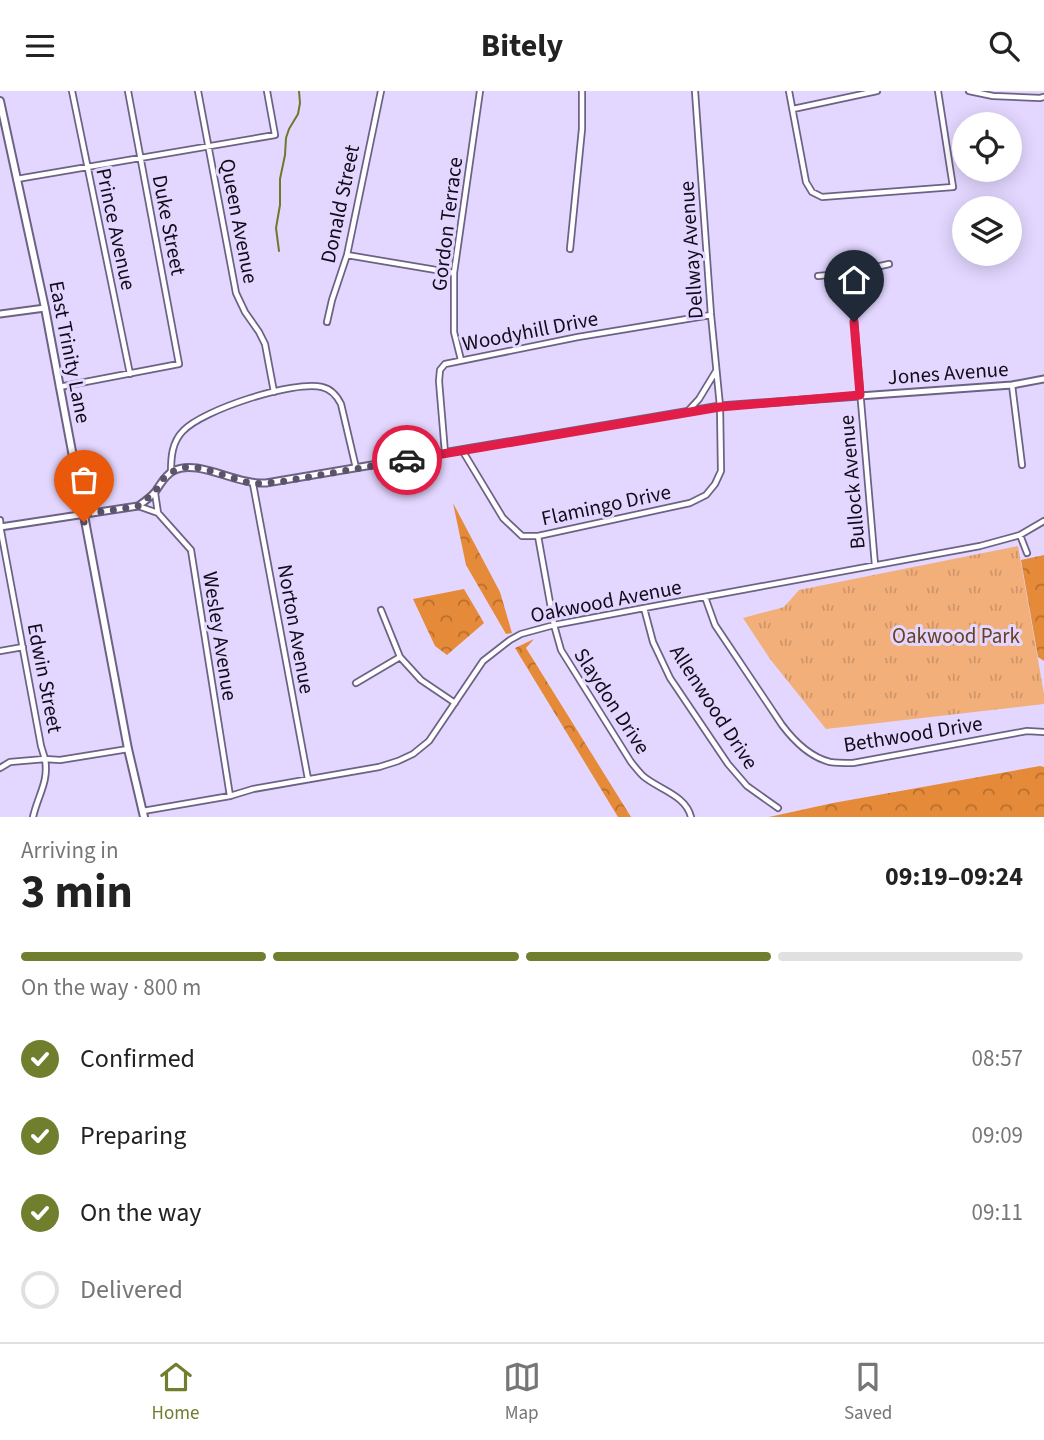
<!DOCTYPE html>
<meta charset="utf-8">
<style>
:root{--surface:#fff;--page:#f2f2f2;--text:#222;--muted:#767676;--line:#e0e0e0;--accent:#707f2e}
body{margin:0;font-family:"Source Sans 3",sans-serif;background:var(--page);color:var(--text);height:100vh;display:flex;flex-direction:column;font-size:26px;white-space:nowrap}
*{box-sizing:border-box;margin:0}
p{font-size:23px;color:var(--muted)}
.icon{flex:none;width:38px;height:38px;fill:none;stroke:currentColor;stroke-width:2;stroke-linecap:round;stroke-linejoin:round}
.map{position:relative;height:726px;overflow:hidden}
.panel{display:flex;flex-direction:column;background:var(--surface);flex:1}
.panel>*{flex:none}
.controls{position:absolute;left:952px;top:21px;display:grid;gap:14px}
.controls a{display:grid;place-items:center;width:70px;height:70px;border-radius:50%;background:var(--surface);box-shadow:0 4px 18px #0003;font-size:35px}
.pin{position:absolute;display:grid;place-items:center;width:60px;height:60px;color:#fff;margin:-72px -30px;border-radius:50% 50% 50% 0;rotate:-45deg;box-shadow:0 0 7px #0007}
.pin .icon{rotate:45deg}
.courier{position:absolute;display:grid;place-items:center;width:70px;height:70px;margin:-35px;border:5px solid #e11d48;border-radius:50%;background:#fff;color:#222;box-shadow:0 2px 9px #0007}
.head em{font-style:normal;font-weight:700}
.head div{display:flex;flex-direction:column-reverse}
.head{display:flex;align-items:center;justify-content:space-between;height:119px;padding:0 21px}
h1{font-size:46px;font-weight:700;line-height:52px}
.bar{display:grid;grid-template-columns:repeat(4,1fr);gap:10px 7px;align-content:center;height:84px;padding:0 21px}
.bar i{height:9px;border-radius:5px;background:var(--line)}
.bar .on{background:var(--accent)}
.bar p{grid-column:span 4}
ol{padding:0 21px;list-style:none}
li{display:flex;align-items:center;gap:21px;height:77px}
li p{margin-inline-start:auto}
li .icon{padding:7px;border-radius:50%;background:var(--accent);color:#fff;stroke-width:4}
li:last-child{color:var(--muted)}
li i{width:38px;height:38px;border:4px solid var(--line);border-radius:50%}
header{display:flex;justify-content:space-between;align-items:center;height:91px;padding:0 21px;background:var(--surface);font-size:32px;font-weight:700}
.tab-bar{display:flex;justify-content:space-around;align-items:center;height:98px;border-top:2px solid var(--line);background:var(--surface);font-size:19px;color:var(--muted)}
.tab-bar a{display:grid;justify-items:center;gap:4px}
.tab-bar .on{color:var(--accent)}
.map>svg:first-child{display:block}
</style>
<header><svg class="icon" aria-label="menu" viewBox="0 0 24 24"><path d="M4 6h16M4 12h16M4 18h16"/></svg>Bitely<svg class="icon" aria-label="search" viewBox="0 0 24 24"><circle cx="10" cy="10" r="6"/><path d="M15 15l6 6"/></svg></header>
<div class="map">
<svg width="1044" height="726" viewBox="0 0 1044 726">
<defs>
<pattern id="forest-crowns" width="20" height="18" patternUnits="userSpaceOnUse" patternTransform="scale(1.75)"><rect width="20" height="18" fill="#e58a38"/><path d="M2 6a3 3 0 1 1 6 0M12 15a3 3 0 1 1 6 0" fill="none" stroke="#b86f2e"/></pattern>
<pattern id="park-tufts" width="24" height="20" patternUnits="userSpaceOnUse" patternTransform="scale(1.75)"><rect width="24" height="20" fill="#f2af7a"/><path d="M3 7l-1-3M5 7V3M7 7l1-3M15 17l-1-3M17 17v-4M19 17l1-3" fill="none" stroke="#ce9569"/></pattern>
</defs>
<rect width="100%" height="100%" fill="#e3d7ff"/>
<path fill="url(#forest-crowns)" d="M 453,412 L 500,501 L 512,542 L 506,543 L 466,474 Z
M 1044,464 L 1044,570 L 1038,566 L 1021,469 Z
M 464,498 L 484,532 L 447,564 L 435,555 L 413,508 Z
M 534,548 L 526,557 L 631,726 L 618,726 L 515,557 Z
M 1040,675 L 1044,676 L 1044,726 L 769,726 L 833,712 Z"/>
<path fill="url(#park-tufts)" d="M 1018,455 L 1044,603 L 1044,613 L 826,638 L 770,568 L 743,527 L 784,516 L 799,499 Z"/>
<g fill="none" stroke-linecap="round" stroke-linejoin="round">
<path stroke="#6d7a29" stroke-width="2" d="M 279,160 L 276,137 L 280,114 L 280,88 L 285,64 L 286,47 L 289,38 L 298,23 L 300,12 L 299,0"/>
<defs>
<path id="minor" d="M 72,0 L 130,283
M 198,0 L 236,202 L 245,221 L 259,241 L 265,253 L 274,301
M 789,0 L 806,91 L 812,101 L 822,106 L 953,96 L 938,0
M 969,0 L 993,5 L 1040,7 L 1044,6
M 793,18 L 877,0
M 17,88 L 275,44 L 267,0
M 570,158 L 582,38 L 582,0
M 347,164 L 454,182
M 850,182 L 875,474
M 818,185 L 850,182 L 889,173
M 327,231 L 332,209 L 347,164 L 381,0
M 461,269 L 454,241 L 454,182 L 480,0
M 1012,294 L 1022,374
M 59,296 L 179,273 L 128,0
M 687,321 L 699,308 L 716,280
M 462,359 L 503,427 L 522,445 L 538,445 L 690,412 L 706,404 L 715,393 L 721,380 L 720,315 L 711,224 L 695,0
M 445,362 L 439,290 L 440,279 L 445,273 L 578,246 L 711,224
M 171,381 C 171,366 172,351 183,340 C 202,319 294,289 322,296 C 331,298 337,305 341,313 L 356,377
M 253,393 L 308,688
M 155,402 L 158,422
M 138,415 L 158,422 L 191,459 L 230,705
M 0,429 L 1,440 L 41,655 L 45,668 L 60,669 L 128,658
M 1020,444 L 1027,462
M 538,445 L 554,534 L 561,559 L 631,671 C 635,676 639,681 643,685 C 658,698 686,704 691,726
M 705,506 L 715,534 L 782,634 C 794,650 810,666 830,671 C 837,672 846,672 853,672 L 1027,640 L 1044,641
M 644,517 L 653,551 L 670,587 L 728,673 L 747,695 L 778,717
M 381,519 L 400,566 L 421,589 L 455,612
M 0,560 L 23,556
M 356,592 L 400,566
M 0,677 L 10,671 L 45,668 C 49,691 38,704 33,726
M 143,720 L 230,705 L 253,698 L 379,676 L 398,670 L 413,663 L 429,650 L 483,570 L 510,549 L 521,543 L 554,534 L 644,517 L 980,455 L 1020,444 L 1044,430"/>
<path id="tertiary" d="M 0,223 L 45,217
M 0,436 L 138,415 C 144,411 150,407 155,401 C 161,393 164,385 173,380 C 198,367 235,394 266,392 L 720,315 L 1012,294 L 1044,288"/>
<path id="secondary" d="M 0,10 L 45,217 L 128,658 L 144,726"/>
</defs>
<use href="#minor" stroke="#6d6285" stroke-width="8"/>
<use href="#tertiary" stroke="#6d6285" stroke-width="9"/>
<use href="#secondary" stroke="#6d6285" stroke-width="10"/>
<use href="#minor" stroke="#fff" stroke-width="4.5"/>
<use href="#tertiary" stroke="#fff" stroke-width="5"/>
<use href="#secondary" stroke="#fff" stroke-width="6"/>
</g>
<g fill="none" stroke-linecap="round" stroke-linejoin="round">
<path stroke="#5a536a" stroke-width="7" stroke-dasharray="0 12.6" d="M 84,431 L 83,424 L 138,415 L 155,401 L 162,389 L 171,381 L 186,376 L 201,377 L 253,393 L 279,391 L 407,369"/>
<path stroke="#e11d48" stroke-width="9" d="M 407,369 L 720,316 L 860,304 L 854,231"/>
</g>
<g text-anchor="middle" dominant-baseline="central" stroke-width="6" stroke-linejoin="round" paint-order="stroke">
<g font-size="21" fill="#110c19" stroke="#e3d7ff">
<text transform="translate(340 113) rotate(-78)">Donald Street</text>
<text transform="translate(239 130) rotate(79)">Queen Avenue</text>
<text transform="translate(447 133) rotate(-83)">Gordon Terrace</text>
<text transform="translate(169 134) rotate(79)">Duke Street</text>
<text transform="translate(116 138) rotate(78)">Prince Avenue</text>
<text transform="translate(691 159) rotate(-94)">Dellway Avenue</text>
<text transform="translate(530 240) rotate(-11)">Woodyhill Drive</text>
<text transform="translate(70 261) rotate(79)">East Trinity Lane</text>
<text transform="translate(948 282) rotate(-4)">Jones Avenue</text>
<text transform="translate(852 391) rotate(-95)">Bullock Avenue</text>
<text transform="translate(606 414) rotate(-12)">Flamingo Drive</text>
<text transform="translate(606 510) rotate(-11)">Oakwood Avenue</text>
<text transform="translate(296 538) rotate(80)">Norton Avenue</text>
<text transform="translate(220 545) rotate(81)">Wesley Avenue</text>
<text transform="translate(45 587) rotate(79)">Edwin Street</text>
<text transform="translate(612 610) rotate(57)">Slaydon Drive</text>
<text transform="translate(714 616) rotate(57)">Allenwood Drive</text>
<text transform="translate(913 643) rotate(-9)">Bethwood Drive</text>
</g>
<g font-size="21" fill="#674121" stroke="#e3d7ff">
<text x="956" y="545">Oakwood Park</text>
</g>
</g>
</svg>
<div class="controls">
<a><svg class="icon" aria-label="locate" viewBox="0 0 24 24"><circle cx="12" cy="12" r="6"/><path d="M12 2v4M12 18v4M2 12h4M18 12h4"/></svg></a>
<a><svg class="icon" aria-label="layers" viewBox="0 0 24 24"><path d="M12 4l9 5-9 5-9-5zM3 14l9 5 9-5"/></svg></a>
</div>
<div class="pin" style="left:84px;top:431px;background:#ea580c"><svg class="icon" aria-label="bag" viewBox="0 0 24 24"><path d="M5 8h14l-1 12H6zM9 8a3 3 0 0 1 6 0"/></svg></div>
<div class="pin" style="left:854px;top:231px;background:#1f2937"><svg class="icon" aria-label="home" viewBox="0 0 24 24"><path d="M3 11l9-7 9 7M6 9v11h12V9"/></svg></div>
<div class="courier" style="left:407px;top:369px"><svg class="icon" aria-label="car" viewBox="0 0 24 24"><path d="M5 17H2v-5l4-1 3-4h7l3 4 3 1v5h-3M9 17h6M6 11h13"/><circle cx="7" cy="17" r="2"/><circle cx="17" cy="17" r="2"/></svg></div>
</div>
<section class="panel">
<div class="head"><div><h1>3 min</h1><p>Arriving in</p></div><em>09:19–09:24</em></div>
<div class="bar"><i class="on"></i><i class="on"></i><i class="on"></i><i></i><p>On the way · 800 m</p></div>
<ol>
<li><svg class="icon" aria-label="check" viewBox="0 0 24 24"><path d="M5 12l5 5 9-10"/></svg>Confirmed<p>08:57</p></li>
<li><svg class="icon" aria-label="check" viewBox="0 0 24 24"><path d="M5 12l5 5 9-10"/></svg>Preparing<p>09:09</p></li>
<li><svg class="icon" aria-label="check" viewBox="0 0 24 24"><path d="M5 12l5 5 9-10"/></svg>On the way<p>09:11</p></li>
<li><i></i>Delivered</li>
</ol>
</section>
<nav class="tab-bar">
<a class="on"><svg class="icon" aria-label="home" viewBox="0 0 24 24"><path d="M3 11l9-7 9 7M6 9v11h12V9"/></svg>Home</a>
<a><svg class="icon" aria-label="map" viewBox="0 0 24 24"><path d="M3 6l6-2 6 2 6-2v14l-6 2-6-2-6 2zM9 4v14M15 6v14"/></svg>Map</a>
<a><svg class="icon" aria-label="saved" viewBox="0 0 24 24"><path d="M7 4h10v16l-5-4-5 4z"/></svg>Saved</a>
</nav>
